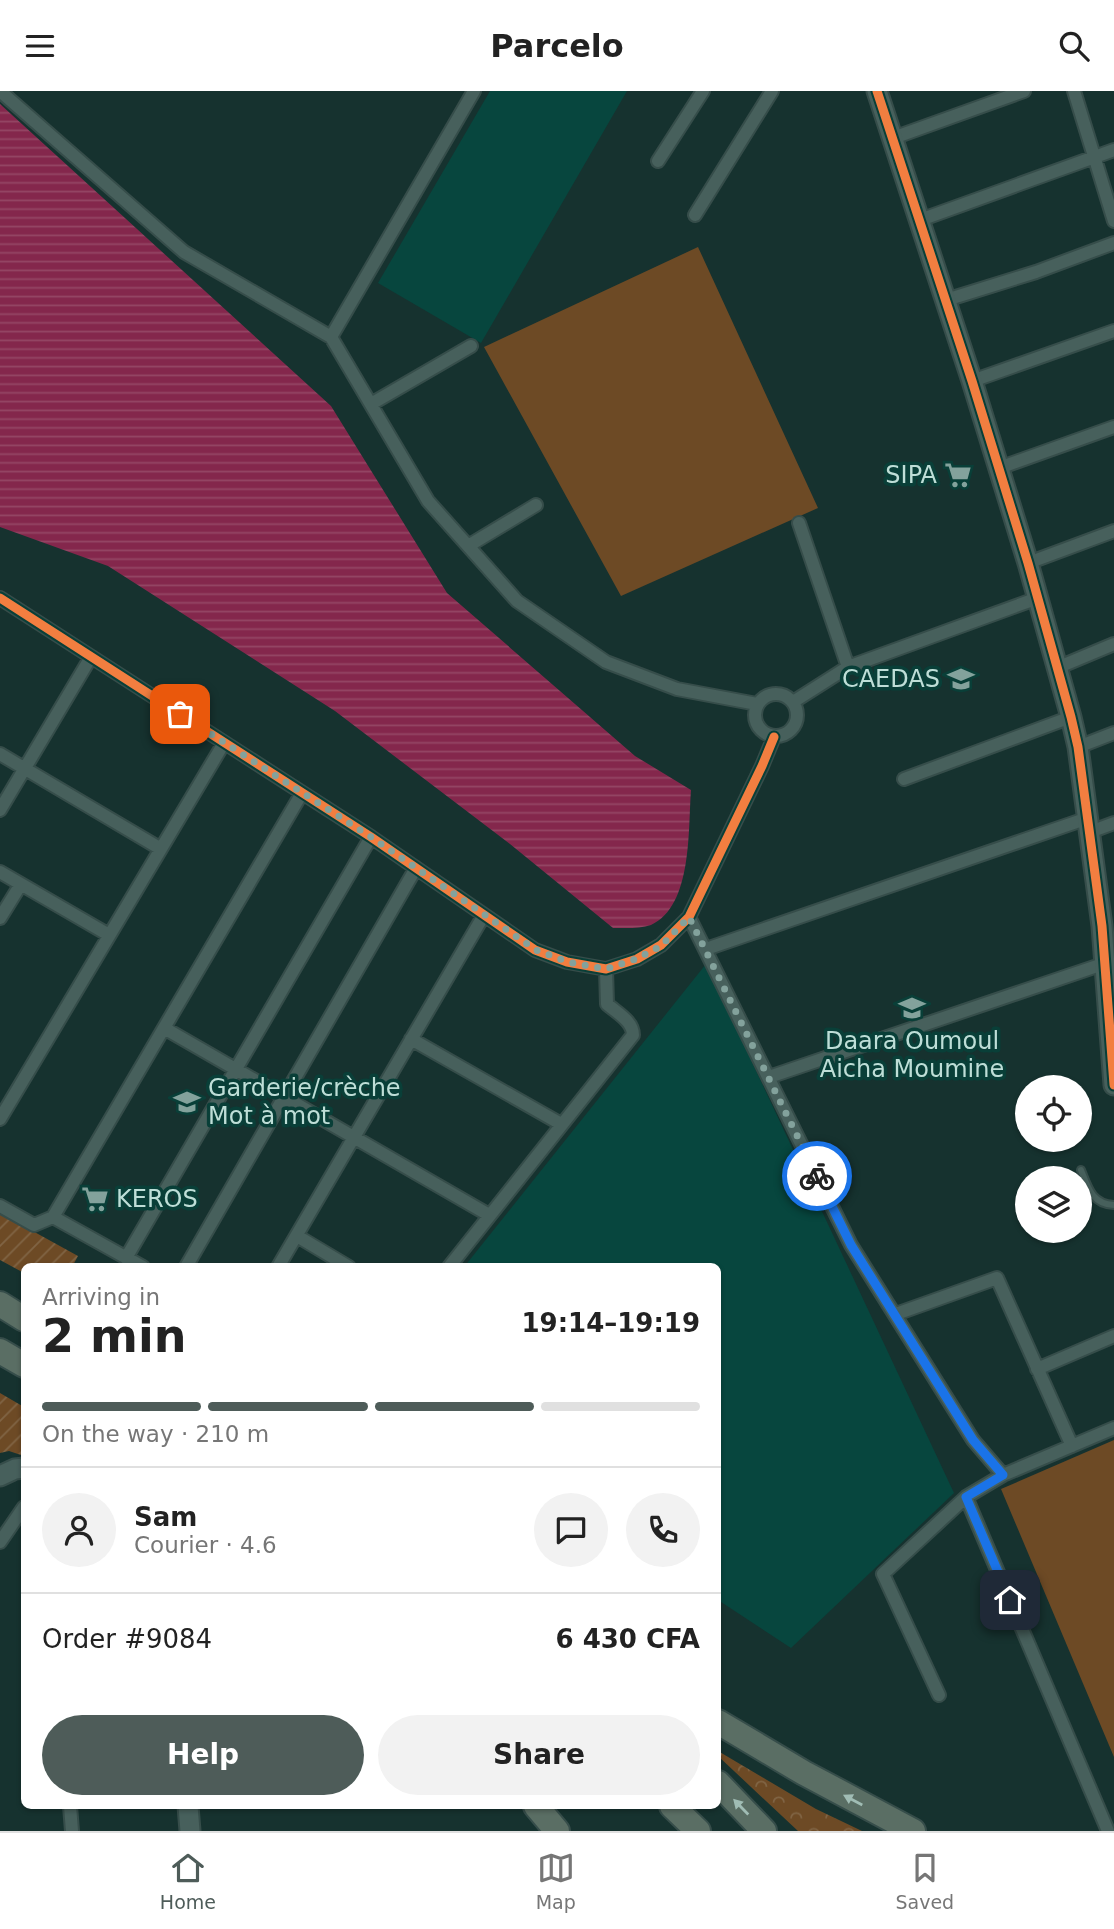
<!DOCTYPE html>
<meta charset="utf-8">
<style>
:root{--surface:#fff;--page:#f2f2f2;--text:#222;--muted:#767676;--line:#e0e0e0;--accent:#4e5c59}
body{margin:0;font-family:"DejaVu Sans",sans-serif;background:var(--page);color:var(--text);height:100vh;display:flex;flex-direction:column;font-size:26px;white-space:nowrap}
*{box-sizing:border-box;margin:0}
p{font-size:23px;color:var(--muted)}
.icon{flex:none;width:38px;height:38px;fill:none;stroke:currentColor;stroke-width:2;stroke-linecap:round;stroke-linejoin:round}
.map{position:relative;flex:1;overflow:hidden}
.sheet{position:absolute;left:21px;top:1172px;width:700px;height:546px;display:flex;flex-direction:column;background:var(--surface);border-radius:10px;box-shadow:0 2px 5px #0004}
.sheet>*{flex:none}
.tools{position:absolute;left:1015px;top:984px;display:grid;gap:14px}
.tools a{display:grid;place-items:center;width:77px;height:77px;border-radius:50%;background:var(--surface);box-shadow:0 2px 5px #0004;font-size:35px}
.pin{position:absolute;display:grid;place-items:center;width:60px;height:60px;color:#fff;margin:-30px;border-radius:14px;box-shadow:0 4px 10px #0006}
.courier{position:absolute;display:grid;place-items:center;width:70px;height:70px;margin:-35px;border:5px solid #1a73e8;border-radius:50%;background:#fff;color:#222;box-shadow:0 2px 9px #0007}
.summary em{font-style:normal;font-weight:700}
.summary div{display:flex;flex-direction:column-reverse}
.summary{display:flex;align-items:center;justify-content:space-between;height:119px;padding:0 21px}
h1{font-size:46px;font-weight:700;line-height:52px}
.bar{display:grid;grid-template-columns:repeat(4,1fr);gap:10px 7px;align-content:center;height:84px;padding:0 21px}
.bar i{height:9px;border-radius:5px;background:var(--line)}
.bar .current{background:var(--accent)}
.bar p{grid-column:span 4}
.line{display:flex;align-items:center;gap:18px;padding:0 21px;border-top:2px solid var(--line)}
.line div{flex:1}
.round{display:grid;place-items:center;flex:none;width:74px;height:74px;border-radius:37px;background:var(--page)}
.cta{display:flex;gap:14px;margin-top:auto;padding:14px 21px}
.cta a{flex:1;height:80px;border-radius:42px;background:var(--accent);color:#fff;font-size:28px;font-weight:700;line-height:80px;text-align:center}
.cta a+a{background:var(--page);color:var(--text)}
header{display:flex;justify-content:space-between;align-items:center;height:91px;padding:0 21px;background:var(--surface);font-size:32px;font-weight:700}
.tab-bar{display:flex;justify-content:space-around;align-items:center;height:98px;border-top:2px solid var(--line);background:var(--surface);font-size:19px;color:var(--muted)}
.tab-bar a{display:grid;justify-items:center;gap:4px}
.tab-bar .current{color:var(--accent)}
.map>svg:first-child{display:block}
</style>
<header><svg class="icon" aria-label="menu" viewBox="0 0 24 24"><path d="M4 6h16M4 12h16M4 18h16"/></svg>Parcelo<svg class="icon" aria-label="search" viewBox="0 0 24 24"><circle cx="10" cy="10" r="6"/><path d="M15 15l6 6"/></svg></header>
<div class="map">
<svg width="1114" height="1740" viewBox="0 0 1114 1740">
<defs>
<pattern id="forest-crowns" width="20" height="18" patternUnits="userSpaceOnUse" patternTransform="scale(1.75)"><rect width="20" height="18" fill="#6d4a25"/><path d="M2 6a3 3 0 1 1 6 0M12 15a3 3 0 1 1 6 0" fill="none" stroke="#806444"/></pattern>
<pattern id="garden-furrows" width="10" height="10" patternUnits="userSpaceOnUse" patternTransform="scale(1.75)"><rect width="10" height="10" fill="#6d4a25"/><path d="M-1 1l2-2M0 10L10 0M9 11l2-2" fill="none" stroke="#806444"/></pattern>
<pattern id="water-rules" width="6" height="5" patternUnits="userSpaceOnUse" patternTransform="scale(1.75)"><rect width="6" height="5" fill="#84274c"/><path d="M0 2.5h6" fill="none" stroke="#944665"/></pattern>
</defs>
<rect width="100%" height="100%" fill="#16322f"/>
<path fill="#07463e" d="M 490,0 L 627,0 L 481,252 L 378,192 Z
M 706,873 L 954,1402 L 791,1557 L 718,1509 L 718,1176 L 464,1176 Z"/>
<path fill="url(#forest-crowns)" d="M 718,1660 L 816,1718 L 862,1740 L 798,1740 L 718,1665 Z"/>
<path fill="url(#garden-furrows)" d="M 0,1122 L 78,1165 L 72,1176 L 24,1176 L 24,1182 L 0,1169 Z
M 0,1302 L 24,1316 L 24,1365 L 9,1360 L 0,1362 Z"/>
<path fill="#6d4a25" d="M 698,156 L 818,417 L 621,505 L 484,256 Z
M 1114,1349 L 1114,1666 L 1001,1398 Z"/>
<path fill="url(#water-rules)" d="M 0,13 L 331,315 L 447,502 L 635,665 L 691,699 C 688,737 693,815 651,834 C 640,838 625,837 613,837 L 510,753 L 335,620 L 108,475 L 0,436 Z"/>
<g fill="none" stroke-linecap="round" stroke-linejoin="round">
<defs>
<path id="lane" d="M 1081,1079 C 1088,1097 1092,1113 1114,1114"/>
<path id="street" d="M 0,0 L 184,161 L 331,246 L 428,410 L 517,510 L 606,571 L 677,598 L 757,613
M 1074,0 L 1114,130
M 893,47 L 1024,0
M 658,70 L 703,0
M 695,124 L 772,0
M 920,129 L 1114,59
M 946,209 L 1036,181 L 1114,152
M 331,246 L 474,0
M 972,290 L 1114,240
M 371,313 L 471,255
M 999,377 L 1114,336
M 799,432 L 848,576
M 468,455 L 536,414
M 1028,472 L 1114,440
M 0,507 L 371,746 L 535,859 L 567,871 L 606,878 L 637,868 L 661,854 L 689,826 L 762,675 L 774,646
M 1059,576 L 1114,553
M755 624a21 21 0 1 1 42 0a21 21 0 1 1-42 0Z
M 793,611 L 848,576 L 1038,507
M 1078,656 L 1114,642
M 0,663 L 161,758
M 904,688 L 1071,626
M 0,719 L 91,566
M 1090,741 L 1114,732
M 0,781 L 109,844
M 689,826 L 851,1154 L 973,1349 L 1003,1384
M 0,827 L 21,793
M 706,858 L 1088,727
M 164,937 L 489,1124
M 411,948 L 561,1033
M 769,986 L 1106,872
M 0,1028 L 224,652
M 0,1115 L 34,1134 L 53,1126 L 302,702
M 53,1126 L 143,1176
M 297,1145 L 349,1176
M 126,1167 L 371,746
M 186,1176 L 416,777
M 278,1176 L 484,824
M 449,1176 L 633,944 C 633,930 617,922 607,913 L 606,878
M 896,1223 L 997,1187 L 1072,1355
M 1037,1278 L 1114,1245
M 966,1406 L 1108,1740
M 0,1451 L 24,1416
M 939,1604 L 883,1483 L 966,1406 L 1003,1384 L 1114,1337
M 70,1715 L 72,1740"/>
<path id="secondary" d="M 877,0 L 972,290 L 1028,472 L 1071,626 L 1078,656 L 1102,835 L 1114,994
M 0,1385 L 15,1378 L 24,1377
M 188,1715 L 190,1740"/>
<path id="highway" d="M 0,1213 L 24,1228
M 0,1260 L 24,1274
M 718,1631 L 804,1682 L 913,1740
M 718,1692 L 764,1740
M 536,1715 L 557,1740
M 672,1715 L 698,1740"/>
</defs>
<use href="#lane" stroke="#364d4a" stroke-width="10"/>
<use href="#street" stroke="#364d4a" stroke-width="16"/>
<use href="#secondary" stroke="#364d4a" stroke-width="23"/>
<use href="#highway" stroke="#364d4a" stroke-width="28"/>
<use href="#lane" stroke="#47605c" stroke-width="6"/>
<use href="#street" stroke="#47605c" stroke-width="12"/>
<use href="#secondary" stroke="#47605c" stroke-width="19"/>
<use href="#highway" stroke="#5a6e64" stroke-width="24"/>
<defs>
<path id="cycleway" d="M 877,0 L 972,290 L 1028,472 L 1071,626 L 1078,656 L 1102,835 L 1114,994
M 0,507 L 371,746 L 535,859 L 567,871 L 606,878 L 637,868 L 661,854 L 689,826 L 762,675 L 774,646"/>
</defs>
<use href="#cycleway" stroke="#093f38" stroke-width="13"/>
<use href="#cycleway" stroke="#f27e40" stroke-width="9"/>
</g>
<defs><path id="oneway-solid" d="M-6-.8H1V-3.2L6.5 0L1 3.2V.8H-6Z" transform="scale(1.75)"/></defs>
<g fill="#a0bcb4">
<use href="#oneway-solid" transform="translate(853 1709) rotate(-152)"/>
<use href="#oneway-solid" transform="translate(741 1716) rotate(-134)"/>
</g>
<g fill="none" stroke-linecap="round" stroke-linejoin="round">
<path stroke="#83a29c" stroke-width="7" stroke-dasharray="0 12.6" d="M 180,623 L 371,746 L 536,859 L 568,871 L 606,878 L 636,868 L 661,855 L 689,826 L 817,1085"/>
<path stroke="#1a73e8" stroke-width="9" d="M 817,1085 L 851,1154 L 973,1349 L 1003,1384 L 966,1406 L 1010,1509"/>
</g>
<defs>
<symbol id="supermarket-bare" viewBox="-9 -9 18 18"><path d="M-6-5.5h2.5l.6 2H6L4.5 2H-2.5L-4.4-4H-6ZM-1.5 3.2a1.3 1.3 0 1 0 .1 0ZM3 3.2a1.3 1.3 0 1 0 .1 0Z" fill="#83a29c" stroke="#093f38" stroke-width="2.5" paint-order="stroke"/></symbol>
<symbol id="school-bare" viewBox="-9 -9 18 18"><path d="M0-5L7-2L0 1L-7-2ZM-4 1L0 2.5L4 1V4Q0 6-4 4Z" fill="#83a29c" stroke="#093f38" stroke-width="2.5" paint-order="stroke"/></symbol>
</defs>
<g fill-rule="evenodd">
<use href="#supermarket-bare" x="939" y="365" width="38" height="38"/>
<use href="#school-bare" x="942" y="569" width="38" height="38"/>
<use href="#school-bare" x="893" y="898" width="38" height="38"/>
<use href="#school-bare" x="168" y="992" width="38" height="38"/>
<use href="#supermarket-bare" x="76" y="1089" width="38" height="38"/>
</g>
<g text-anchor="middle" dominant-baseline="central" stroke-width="7" stroke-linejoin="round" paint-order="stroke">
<g font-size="24" fill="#beded7" stroke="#093f38" text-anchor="end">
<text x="937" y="384">SIPA</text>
<text x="940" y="588">CAEDAS</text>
<text x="912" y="950" text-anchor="middle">Daara Oumoul<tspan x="912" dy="28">Aicha Moumine</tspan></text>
<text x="208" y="997" text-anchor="start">Garderie/crèche<tspan x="208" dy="28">Mot à mot</tspan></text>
<text x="116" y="1108" text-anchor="start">KEROS</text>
</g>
</g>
</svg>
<div class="tools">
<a><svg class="icon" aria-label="locate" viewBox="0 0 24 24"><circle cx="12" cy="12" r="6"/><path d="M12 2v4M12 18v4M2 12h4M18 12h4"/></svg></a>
<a><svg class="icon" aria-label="layers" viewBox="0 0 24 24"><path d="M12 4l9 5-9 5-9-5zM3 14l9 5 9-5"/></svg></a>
</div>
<div class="pin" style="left:180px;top:623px;background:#ea580c"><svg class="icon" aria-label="bag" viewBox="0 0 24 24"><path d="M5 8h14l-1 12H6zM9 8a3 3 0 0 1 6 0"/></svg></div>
<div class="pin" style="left:1010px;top:1509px;background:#1f2937"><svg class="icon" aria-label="home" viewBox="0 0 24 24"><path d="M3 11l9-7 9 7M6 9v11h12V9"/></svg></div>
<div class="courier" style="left:817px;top:1085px"><svg class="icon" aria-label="bike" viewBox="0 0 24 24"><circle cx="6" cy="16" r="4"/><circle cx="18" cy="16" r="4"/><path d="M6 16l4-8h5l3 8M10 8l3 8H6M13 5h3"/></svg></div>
<section class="sheet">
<div class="summary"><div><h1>2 min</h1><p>Arriving in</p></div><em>19:14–19:19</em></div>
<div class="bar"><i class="current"></i><i class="current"></i><i class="current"></i><i></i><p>On the way · 210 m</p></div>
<div class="line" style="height:126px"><a class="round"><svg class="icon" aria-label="person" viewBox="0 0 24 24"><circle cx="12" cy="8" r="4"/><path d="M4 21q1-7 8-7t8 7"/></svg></a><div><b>Sam</b><p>Courier · 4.6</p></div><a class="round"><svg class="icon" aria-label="chat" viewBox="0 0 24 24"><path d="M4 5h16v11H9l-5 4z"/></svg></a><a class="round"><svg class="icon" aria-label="phone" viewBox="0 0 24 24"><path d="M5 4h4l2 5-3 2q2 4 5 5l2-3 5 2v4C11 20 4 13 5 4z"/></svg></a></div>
<div class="line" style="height:91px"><div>Order #9084</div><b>6 430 CFA</b></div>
<div class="cta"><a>Help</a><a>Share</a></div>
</section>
</div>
<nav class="tab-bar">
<a class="current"><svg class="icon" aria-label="home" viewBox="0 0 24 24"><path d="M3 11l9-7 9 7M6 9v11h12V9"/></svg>Home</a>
<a><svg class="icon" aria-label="map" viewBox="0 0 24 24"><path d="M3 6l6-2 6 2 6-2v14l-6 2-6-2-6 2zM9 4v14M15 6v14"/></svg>Map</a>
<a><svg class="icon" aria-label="saved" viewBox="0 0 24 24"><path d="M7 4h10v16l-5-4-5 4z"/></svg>Saved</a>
</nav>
